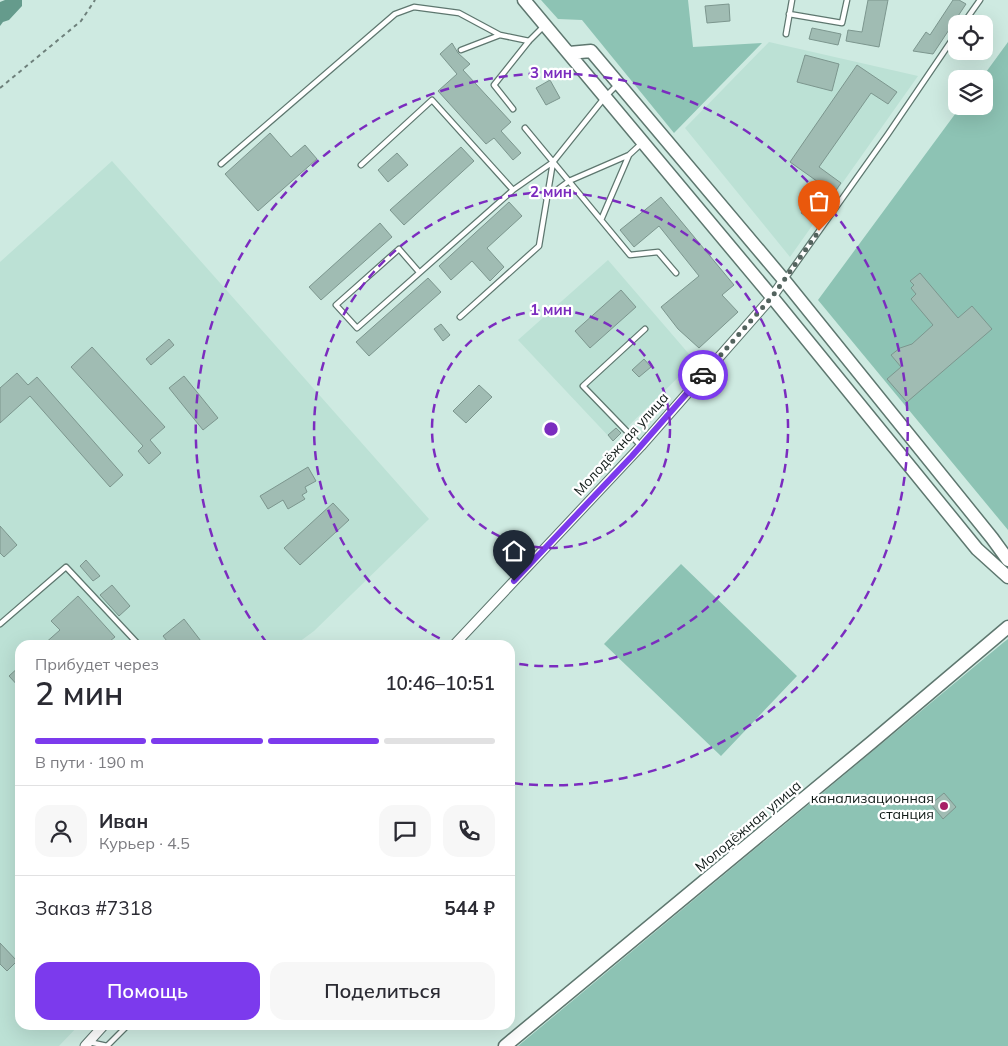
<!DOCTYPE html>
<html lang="ru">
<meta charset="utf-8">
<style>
:root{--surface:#fff;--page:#f7f7f7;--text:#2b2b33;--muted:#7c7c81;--line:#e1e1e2;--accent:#7c3aed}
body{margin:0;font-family:Mulish,sans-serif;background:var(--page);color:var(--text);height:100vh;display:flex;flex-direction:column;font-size:19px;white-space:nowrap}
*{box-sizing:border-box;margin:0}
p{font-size:16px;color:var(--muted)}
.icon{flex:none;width:28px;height:28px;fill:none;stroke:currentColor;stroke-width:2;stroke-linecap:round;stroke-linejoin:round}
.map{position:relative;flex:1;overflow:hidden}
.sheet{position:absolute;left:15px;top:640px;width:500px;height:390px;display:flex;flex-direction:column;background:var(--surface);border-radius:15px;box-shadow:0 5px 20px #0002}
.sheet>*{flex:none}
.fabs{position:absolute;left:948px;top:15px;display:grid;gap:10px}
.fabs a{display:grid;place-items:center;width:45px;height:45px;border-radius:10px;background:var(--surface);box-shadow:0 5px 20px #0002;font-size:25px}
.pin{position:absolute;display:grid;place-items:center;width:42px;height:42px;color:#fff;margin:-51px -21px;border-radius:50% 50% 50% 0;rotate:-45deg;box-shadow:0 0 5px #0007}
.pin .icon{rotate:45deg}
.courier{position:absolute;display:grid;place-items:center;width:50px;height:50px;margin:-25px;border:4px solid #7c3aed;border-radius:50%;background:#fff;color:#222;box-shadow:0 1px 6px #0007}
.head em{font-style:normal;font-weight:600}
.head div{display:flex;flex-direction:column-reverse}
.head{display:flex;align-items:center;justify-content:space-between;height:85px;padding:0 20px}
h1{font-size:32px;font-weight:600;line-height:38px}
.bar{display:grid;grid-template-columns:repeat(4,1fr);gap:8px 5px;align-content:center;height:60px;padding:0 20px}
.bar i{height:6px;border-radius:4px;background:var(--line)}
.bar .on{background:var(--accent)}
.bar p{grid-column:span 4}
.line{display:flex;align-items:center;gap:12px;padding:0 20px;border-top:1px solid var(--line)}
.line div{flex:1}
.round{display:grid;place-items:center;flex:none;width:52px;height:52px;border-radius:15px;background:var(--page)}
.primary-button{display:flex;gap:10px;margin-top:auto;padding:10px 20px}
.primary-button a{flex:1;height:58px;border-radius:15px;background:var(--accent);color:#fff;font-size:20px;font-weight:600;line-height:58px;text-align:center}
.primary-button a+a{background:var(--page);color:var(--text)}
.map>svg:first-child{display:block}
</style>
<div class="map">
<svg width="1008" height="1046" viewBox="0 0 1008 1046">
<rect width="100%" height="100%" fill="#ceeae1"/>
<path fill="#bce1d5" d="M 769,42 L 918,76 L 790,257 L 685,128 Z
M 112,161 L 429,519 L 314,631 L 295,645 L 20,645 L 20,1025 L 79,1025 L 59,1046 L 0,1046 L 0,262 Z
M 608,260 L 695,361 L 613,441 L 518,340 Z"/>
<path fill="#8dc3b4" d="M 541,0 L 688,0 L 693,47 L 762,43 L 674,133 L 582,20 L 558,19 Z
M 1008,42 L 1008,530 L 818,300 L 961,106 L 984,106 L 984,79 L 981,79 Z
M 681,564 L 797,676 L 721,756 L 604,644 Z
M 1008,639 L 1008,1046 L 518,1046 L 1004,642 Z"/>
<path fill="#659b8c" d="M 5,0 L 22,0 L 22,6 L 9,20 L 3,22 L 0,26 L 0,2 Z"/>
<path fill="#a0bcb3" stroke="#7c968e" d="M 868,0 L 888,0 L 879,47 L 846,41 L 848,30 L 862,32 Z
M 953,0 L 959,0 L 966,4 L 933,54 L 913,51 L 926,32 L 930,35 Z
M 729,4 L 730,21 L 707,23 L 705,6 Z
M 812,28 L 841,34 L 838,45 L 809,39 Z
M 452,43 L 458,53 L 470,64 L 463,70 L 511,122 L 501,131 L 521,153 L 513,160 L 494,138 L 486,144 L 438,91 L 457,74 L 440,54 Z
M 805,55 L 839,64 L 832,91 L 797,82 Z
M 857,65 L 897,92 L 888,104 L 871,93 L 819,167 L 841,183 L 814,222 L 801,213 L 821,184 L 790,162 Z
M 550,80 L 560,98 L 546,105 L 536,88 Z
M 270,133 L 291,157 L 305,145 L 317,159 L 258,211 L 225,174 Z
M 461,147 L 474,161 L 404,225 L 390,210 Z
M 397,153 L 408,165 L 388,182 L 378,170 Z
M 661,197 L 734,285 L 722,295 L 738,312 L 699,348 L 678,329 L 661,307 L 699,276 L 659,226 L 634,247 L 620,230 Z
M 509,202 L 522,216 L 487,248 L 504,267 L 490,281 L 472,261 L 451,280 L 439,266 Z
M 380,223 L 392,237 L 321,300 L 309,287 Z
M 920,273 L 958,318 L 972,306 L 992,329 L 907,402 L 887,379 L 901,367 L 891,355 L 900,348 L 912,344 L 933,325 L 911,299 L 916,294 L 911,288 L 914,285 L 910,281 Z
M 428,278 L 441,292 L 369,356 L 356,342 Z
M 621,290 L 636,307 L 590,348 L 575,331 Z
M 441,324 L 450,335 L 443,341 L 434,329 Z
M 169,339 L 174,345 L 151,365 L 146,359 Z
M 92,347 L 165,427 L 150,440 L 161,453 L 149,464 L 138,451 L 143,446 L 71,367 Z
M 644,359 L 651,367 L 639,377 L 632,370 Z
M 17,373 L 28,385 L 37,377 L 123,475 L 110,487 L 30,396 L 0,423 L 0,388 Z
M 184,376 L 218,418 L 203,430 L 169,388 Z
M 479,385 L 492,397 L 466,423 L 453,411 Z
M 616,428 L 621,433 L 613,441 L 608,435 Z
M 308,467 L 316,481 L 305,487 L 307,492 L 302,495 L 305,499 L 288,509 L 283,500 L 268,509 L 260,496 Z
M 333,503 L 349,520 L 300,565 L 284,548 Z
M 0,526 L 17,545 L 4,557 L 0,553 Z
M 86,560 L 100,576 L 93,581 L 80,566 Z
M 112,585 L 130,606 L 119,616 L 100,595 Z
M 78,596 L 115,637 L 105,645 L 43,645 L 60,630 L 51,621 Z
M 184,619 L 204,645 L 170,645 L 163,636 Z
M 20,666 L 20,688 L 9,676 Z
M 944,793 L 956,807 L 943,819 L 931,804 Z
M 0,943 L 17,961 L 7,971 L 0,964 Z"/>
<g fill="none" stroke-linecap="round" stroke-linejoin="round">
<defs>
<path id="lane" d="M 789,14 L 842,23 L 847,0
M 963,24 L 980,0
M 786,34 L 792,0
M 461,50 L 500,35 L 529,41
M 513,109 L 494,85 L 529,41 L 544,26
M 525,128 L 601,220 L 629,155 L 642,143
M 221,164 L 395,14 L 414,7 L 459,13 L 500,35
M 361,165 L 432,100 L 513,190
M 546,198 L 569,181 L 629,155
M 601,220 L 630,255 L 658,252 L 676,273
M 419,272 L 399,249 L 336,305 L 357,328 L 513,190 L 553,162 L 605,97 L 618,84
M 785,279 L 888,134 L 956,34
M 460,317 L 539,246 L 553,162
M 641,446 L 583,386 L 645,329
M 0,624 L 66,567 L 139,645
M 89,1042 L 107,1046 L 128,1025"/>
<path id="street" d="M 454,645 L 641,446 L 772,297 L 784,280
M 85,1046 L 104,1025"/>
<path id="secondary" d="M 524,0 L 772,297 L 977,549 L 1008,577
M 569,53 L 591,51 L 784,280 L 992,538 L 1008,560
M 505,1046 L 872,742 L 1008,627"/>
</defs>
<use href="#lane" stroke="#5e776f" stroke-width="7"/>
<use href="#street" stroke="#5e776f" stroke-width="11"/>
<use href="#secondary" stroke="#5e776f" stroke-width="15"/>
<path stroke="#6e807b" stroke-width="2" stroke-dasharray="4 4" stroke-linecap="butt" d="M 0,88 L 81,21 L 95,0"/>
<use href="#lane" stroke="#fff" stroke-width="4.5"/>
<use href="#street" stroke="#fff" stroke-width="9"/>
<use href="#secondary" stroke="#fff" stroke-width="12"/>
</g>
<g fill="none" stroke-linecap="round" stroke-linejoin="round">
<path stroke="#53635e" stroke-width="5" stroke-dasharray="0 9" d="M 703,375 L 772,297 L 819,231"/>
<path stroke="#7c3aed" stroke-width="6" d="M 514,581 L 632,456 L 703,375"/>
</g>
<g fill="none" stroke="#7b2cbf" stroke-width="2.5" stroke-dasharray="9 6">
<circle cx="551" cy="429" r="119"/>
<path d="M453 645A237 237 0 1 1 512 663"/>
<path d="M267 643A356 356 0 1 1 511 783"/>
</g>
<circle fill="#a71f66" stroke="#fff" stroke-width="2" cx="944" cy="806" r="5"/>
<g text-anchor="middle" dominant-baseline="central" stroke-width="4.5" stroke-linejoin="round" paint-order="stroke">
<g font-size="14" fill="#111b18" stroke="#fff">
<text transform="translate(621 444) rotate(-48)">Молодёжная улица</text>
<text transform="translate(748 826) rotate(-40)">Молодёжная улица</text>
</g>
<g font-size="14" fill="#111b18" stroke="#fff" text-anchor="end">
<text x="934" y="798">канализационная<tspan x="934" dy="16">станция</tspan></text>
</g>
</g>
<circle cx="551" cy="429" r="8" fill="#7b2cbf" stroke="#fff" stroke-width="2.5"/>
<g font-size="15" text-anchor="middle" font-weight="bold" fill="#7b2cbf" stroke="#fff" stroke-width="4.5" stroke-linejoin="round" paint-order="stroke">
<text x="551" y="78">3 мин</text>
<text x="551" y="197">2 мин</text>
<text x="551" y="315">1 мин</text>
</g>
</svg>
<div class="fabs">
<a><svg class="icon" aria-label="locate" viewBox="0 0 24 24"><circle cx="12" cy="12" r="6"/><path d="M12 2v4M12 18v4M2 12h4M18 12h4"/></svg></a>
<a><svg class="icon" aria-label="layers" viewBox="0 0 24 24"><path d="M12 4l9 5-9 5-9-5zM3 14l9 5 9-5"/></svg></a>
</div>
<div class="pin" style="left:819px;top:231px;background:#ea580c"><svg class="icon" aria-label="bag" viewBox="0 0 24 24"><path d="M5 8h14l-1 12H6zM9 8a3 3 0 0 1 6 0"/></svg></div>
<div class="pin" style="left:514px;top:581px;background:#1f2937"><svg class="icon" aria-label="home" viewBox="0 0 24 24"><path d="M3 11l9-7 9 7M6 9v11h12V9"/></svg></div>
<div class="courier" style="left:703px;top:375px"><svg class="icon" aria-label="car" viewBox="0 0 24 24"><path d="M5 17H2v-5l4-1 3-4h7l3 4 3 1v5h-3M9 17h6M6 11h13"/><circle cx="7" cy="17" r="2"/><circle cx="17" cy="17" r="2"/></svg></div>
<section class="sheet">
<div class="head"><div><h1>2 мин</h1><p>Прибудет через</p></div><em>10:46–10:51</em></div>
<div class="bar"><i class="on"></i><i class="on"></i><i class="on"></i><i></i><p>В пути · 190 m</p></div>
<div class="line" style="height:90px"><a class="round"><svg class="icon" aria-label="person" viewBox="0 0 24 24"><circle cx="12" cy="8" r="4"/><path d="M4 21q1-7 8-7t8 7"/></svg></a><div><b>Иван</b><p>Курьер · 4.5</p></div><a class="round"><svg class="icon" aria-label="chat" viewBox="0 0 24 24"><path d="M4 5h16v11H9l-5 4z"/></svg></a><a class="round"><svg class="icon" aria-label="phone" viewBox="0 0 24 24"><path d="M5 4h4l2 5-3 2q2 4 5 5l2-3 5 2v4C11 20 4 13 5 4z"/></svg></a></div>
<div class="line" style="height:65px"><div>Заказ #7318</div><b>544 ₽</b></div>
<div class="primary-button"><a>Помощь</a><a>Поделиться</a></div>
</section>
</div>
